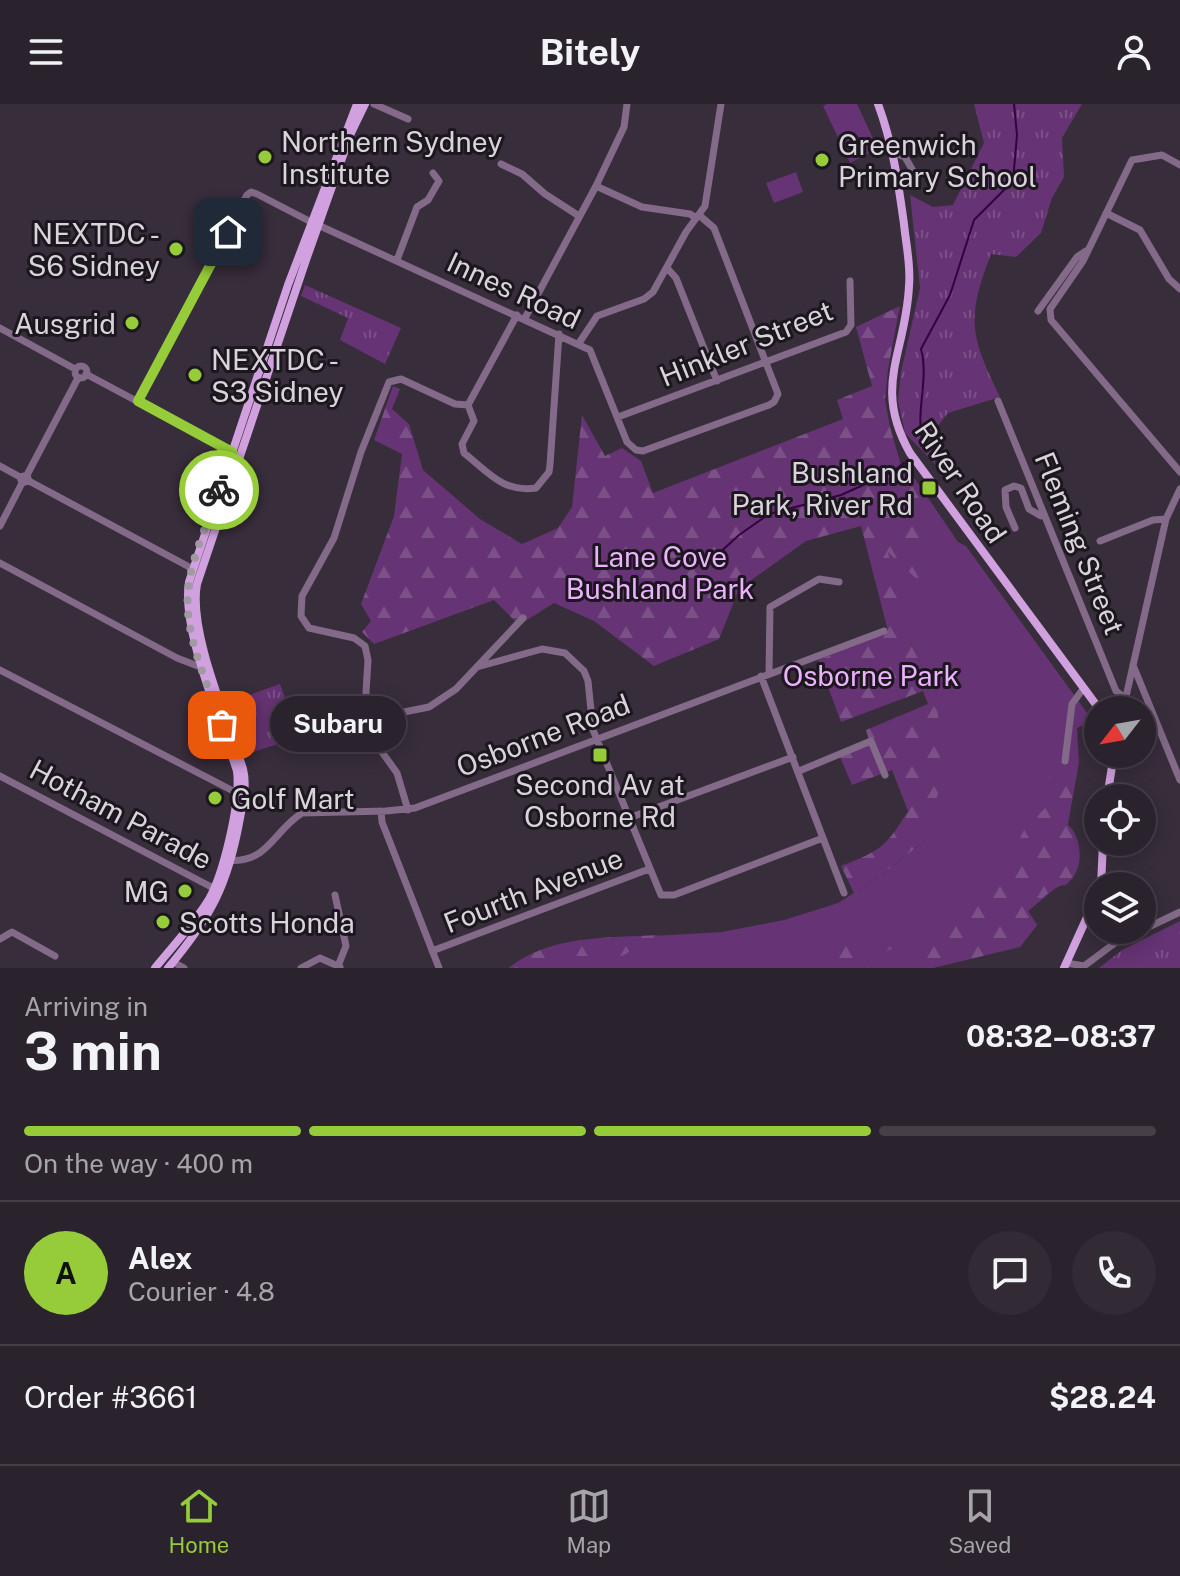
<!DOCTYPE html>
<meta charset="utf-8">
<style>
:root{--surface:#2a222c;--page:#322a34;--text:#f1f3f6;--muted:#a5a4a9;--line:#463f48;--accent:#96cc39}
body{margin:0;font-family:"Public Sans",sans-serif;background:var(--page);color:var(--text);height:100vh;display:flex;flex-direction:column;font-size:30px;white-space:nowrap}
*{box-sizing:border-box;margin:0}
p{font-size:26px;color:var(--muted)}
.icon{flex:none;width:44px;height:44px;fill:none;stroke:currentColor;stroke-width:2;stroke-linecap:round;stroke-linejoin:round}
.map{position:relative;height:864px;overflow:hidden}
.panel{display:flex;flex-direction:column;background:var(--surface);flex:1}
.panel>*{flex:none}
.needle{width:52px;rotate:239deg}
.fabs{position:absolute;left:1084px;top:592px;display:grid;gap:16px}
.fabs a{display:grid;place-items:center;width:72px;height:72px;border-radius:50%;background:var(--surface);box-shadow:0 4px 20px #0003,0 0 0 2px var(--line);font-size:40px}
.pin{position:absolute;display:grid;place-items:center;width:68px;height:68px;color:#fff;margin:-34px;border-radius:16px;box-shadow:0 4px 12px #0006}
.courier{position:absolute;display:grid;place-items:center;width:80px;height:80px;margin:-40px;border:6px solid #96cc39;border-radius:50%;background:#fff;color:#222;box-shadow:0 2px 10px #0007}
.bubble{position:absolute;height:56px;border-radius:28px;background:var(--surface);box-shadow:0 4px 20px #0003,0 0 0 2px var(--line);font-size:26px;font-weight:700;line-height:56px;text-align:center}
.summary em{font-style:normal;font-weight:700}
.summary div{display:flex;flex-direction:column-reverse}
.summary{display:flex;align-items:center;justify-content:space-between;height:136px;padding:0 24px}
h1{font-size:52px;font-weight:700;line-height:60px}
.bar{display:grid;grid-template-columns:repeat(4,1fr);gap:12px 8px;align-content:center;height:96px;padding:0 24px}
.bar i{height:10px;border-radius:6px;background:var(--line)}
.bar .on{background:var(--accent)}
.bar p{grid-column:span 4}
.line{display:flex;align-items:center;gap:20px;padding:0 24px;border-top:2px solid var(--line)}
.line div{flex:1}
.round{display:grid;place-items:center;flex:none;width:84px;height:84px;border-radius:42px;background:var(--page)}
header{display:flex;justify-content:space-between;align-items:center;height:104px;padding:0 24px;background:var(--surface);font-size:36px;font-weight:700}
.dock{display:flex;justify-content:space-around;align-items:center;height:112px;border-top:2px solid var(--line);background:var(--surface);font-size:22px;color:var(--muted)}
.dock a{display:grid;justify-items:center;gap:4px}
.dock .on{color:var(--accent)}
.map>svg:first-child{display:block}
</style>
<header><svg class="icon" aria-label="menu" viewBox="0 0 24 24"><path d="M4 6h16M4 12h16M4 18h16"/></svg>Bitely<svg class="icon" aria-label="person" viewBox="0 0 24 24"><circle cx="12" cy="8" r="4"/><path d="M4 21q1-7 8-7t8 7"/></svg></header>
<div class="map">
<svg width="1180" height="864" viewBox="0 0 1180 864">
<defs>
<pattern id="forest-firs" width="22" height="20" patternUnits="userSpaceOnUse" patternTransform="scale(2)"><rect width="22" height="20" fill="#663374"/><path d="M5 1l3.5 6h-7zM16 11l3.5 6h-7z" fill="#7b5087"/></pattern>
<pattern id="park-tufts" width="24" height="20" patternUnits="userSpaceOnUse" patternTransform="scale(2)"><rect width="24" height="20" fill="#663374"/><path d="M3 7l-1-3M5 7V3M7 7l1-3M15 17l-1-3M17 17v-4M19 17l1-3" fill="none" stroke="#7b5087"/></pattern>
</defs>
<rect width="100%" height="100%" fill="#382d3b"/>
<path fill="#663374" d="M 827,0 L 857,0 L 878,45 L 850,59 L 823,2 Z
M 796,68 L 803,88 L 774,99 L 766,79 Z
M 918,379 L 958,438 L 966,442 L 1093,617 L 1077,624 L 1079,658 L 1057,783 L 1028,807 L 1037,821 L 1020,843 L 1009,829 L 933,864 L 509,864 C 528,848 557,840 582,836 L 722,828 L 784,816 L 838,799 L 879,773 L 924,737 L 937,591 L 911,541 L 894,481 L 884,425 Z"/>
<path fill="url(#forest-firs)" d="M 900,202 L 888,265 L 885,296 L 890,323 L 901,361 L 915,375 L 933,403 L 930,408 L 914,409 L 929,438 L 925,483 L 888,448 L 911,541 L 937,591 L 941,679 L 924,737 L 879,773 L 854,789 L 841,762 C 880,747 886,743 908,707 L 892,666 L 852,681 L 840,653 L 869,636 L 866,626 L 928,600 L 923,587 L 841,618 L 818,556 L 888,527 L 861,422 L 806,437 L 739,485 L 719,535 L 654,562 L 594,517 L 554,499 L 519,521 L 494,496 L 374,540 L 362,528 L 371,517 L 361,500 L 394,412 L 402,350 L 374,336 L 393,282 L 400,285 L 392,305 L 409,320 L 423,366 L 480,415 L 522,440 L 558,424 L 572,403 L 582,311 L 605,352 L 622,344 L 641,357 L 653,389 L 843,315 L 837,296 L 872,282 L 856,223 Z
M 1073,656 L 1079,658 L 1067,720 C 1082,732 1085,763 1069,778 C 1063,784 1066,779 1058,783 C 1048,787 1037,800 1028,807 L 1037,821 L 1020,843 L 933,864 L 914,864 L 912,850 L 890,845 L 870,863 L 841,864 L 835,849 L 847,839 L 860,848 L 877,840 L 911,839 L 937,835 L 1004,767 L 1024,726 L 1049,700 L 1053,692 L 1049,668 L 1058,658 L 1067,659 Z
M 658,831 L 622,852 L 573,852 L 554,864 L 509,864 C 549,831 609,834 658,831 Z"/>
<path fill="url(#park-tufts)" d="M 974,0 L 1082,0 L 1062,34 L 1064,73 L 1052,94 L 1041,129 L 1016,153 L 991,150 C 966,215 970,231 1000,293 L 948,309 L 936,324 L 935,360 L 905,329 L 898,297 L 901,268 L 920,184 L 910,91 L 933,103 L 953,101 L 984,39 Z
M 305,181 L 401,224 L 385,260 L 340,236 L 348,214 L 301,192 Z
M 280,580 L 299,633 L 247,650 L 230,598 Z
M 1180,817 L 1180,864 L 1099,864 L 1122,846 Z"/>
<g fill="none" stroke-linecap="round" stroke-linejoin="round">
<path stroke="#360043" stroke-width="2" d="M 922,335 C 916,304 929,275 921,245 L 950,191 L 974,116 L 1013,77 L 1017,31 L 1014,0
M 714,454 L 739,431 L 769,410 L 841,391 L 892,368 L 904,359"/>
<path stroke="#826a88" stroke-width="7" d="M 374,0 L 408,15
M 894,49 L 905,53 L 916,72
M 501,60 L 522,70 L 545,90 L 579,112
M 1180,61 L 1162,51 L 1132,56 L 1083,157 L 1050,205 L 1051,216 L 1180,368
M 596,82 L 642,103 L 690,110 L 696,114
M 1106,109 L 1140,126 L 1169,175 L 1180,185
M 318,121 L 590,246 L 627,338 L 636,346 L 643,347 L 769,301 L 774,298 L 778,290 L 714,124 L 699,111
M 397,156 L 417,103 L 428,96 L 439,77 L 433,69
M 668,165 L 676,174 L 717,277
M 1038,207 L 1077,153 L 1086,147
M 525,214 L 596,82 L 624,23 L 627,0
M 0,224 L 75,265
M 579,239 L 597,212 L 644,195 L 653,188 L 686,128 L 705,102 L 721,0
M75 268a6 6 0 1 1 12 0a6 6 0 1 1-12 0Z
M 86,270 L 232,348
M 138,297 L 247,91 L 251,88 L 257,90 L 311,118
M 998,297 L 1116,587 L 1125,594
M 468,301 L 474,317 L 462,340 L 464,349 C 488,368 503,389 536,384 L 549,368 L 550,361 L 559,230
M 618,313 L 846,228 L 851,221 L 850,177
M 0,362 L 20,373
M 27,371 L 20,373 L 22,379 L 29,377 L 27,371 L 78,274
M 29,377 L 193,465
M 0,422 L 22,379
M 1015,424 L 1006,403 L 1005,386 L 1014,382 L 1021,384 L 1029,405 L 1041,412 L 1044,411
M 1100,437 L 1153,416 L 1166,415
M 0,459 L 177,554 L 203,564
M 1133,561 L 1180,676
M 477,563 L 542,545 L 565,549 L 584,567 L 588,577 L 593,626 L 661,791 L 674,791 L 823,734
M 0,566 L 237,689
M 769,569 L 770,503 L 819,475 L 839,478
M 761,572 L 844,789
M 365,605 L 384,612 L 429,603 L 456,585 L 523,514
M 1123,606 L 1166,415 L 1180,385
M 1065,657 L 1072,600 L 1083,585
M 799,667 L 871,637 L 885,671
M 0,672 L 217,786
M 408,706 L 397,669 L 359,616 L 361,609 L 365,605 L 368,556 L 365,542 L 354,534 L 309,524 L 301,512 L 302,492 L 334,434 L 361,348 L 389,278 L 401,275 L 455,300 L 468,301 L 517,211
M 381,707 L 382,718 L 439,864
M 629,714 L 793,653
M 225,756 C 268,761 272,728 302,709 L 386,707 L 415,704 L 884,527
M 335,791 L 346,842 L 338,862
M 0,835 L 12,828 L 55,852
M 432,847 L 649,765
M 173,858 L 184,864
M 1066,859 L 1084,862 L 1115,839 L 1180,808
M 301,864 L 320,854 L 340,863"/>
<path stroke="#d1a0df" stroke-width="8" d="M 878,0 C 893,41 898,77 904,120 C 906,141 911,161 909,182 C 906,249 872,282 910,349 L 1100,606
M 1107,694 L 1114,650
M 1101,782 L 1103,738
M 155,864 C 172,843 191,823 206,800 C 223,775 241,697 237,667 C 222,619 181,526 189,478 L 288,181 L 357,0
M 168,864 C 211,813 228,781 240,714 C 243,698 247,681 243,665 C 228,617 188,528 197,480 L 306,156 L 351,29 L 365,0
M 1064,864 L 1098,789"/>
</g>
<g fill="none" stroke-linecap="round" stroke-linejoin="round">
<path stroke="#a199a4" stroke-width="8" stroke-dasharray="0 14.4" d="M 219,386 C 209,416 190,456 188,488 C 184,532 208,580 222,621"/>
<path stroke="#96cc39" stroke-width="10" d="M 219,386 L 232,348 L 138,297 L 228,128"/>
</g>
<g fill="#96cc39" stroke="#1c171e" stroke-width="3">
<circle cx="265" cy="53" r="8"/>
<circle cx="822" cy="56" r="8"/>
<circle cx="176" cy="145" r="8"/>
<circle cx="132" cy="219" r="8"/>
<circle cx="195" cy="271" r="8"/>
<rect x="921" y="376" width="16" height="16" rx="4"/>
<rect x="592" y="643" width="16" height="16" rx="4"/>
<circle cx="215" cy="694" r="8"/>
<circle cx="185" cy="787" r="8"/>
<circle cx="163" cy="818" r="8"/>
</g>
<g text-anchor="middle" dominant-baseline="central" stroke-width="6" stroke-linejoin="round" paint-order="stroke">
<g font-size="28" fill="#dad3dc" stroke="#1c171e" text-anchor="start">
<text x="281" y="37">Northern Sydney<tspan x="281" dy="32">Institute</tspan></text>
<text x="838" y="40">Greenwich<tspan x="838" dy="32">Primary School</tspan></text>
<text x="160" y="129" text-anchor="end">NEXTDC -<tspan x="160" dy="32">S6 Sidney</tspan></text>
<text x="116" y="219" text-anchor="end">Ausgrid</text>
<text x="211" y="255">NEXTDC -<tspan x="211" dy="32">S3 Sidney</tspan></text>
<text x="913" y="368" text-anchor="end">Bushland<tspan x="913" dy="32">Park, River Rd</tspan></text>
<text x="600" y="680" text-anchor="middle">Second Av at<tspan x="600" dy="32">Osborne Rd</tspan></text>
<text x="231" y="694">Golf Mart</text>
<text x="169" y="787" text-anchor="end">MG</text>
<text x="179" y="818">Scotts Honda</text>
</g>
<g font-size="28" fill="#dad3dc" stroke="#1c171e">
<text transform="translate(514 186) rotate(25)">Innes Road</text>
<text transform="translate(746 239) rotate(-22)">Hinkler Street</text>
<text transform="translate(961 378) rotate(56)">River Road</text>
<text transform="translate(1080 439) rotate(68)">Fleming Street</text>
<text transform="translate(543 631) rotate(-21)">Osborne Road</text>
<text transform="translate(121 710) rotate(28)">Hotham Parade</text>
<text transform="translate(533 786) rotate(-21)">Fourth Avenue</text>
</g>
<g font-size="28" fill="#edb2fd" stroke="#1c171e">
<text x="660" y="452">Lane Cove<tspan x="660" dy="32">Bushland Park</tspan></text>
<text x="871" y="571">Osborne Park</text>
</g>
</g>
</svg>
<div class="fabs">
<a><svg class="needle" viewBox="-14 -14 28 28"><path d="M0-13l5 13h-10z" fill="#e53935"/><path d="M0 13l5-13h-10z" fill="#a5a4a9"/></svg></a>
<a><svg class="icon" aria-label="locate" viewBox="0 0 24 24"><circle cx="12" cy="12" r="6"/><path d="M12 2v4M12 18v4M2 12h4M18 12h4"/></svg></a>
<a><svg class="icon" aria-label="layers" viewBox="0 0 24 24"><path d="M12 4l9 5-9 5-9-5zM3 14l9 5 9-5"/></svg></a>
</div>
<div class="pin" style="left:222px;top:621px;background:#ea580c"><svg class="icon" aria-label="bag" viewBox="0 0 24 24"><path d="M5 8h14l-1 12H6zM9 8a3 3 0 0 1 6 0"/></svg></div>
<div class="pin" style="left:228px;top:128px;background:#1f2937"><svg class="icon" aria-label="home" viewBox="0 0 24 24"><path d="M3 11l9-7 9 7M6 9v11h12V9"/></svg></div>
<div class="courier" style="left:219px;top:386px"><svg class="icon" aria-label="bike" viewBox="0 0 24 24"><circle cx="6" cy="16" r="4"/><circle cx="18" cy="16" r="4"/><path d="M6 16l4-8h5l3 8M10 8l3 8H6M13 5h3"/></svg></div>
<div class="bubble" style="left:270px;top:592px;width:136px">Subaru</div>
</div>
<section class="panel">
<div class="summary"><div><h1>3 min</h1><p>Arriving in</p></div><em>08:32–08:37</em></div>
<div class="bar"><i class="on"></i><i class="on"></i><i class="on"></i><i></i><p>On the way · 400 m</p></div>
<div class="line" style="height:144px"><b class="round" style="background:var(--accent);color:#111">A</b><div><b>Alex</b><p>Courier · 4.8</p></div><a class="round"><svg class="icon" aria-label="chat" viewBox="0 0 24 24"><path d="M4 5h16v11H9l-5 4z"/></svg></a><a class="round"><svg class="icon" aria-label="phone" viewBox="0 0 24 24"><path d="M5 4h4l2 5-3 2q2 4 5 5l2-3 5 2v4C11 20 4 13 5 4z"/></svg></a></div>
<div class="line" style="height:104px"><div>Order #3661</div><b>$28.24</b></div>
</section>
<nav class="dock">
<a class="on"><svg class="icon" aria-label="home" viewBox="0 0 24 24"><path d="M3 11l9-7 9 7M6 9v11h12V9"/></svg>Home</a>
<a><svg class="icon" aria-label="map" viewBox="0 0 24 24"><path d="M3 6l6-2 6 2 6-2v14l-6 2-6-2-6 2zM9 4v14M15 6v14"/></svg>Map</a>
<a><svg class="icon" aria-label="saved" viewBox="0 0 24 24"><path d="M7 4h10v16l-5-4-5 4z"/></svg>Saved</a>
</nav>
